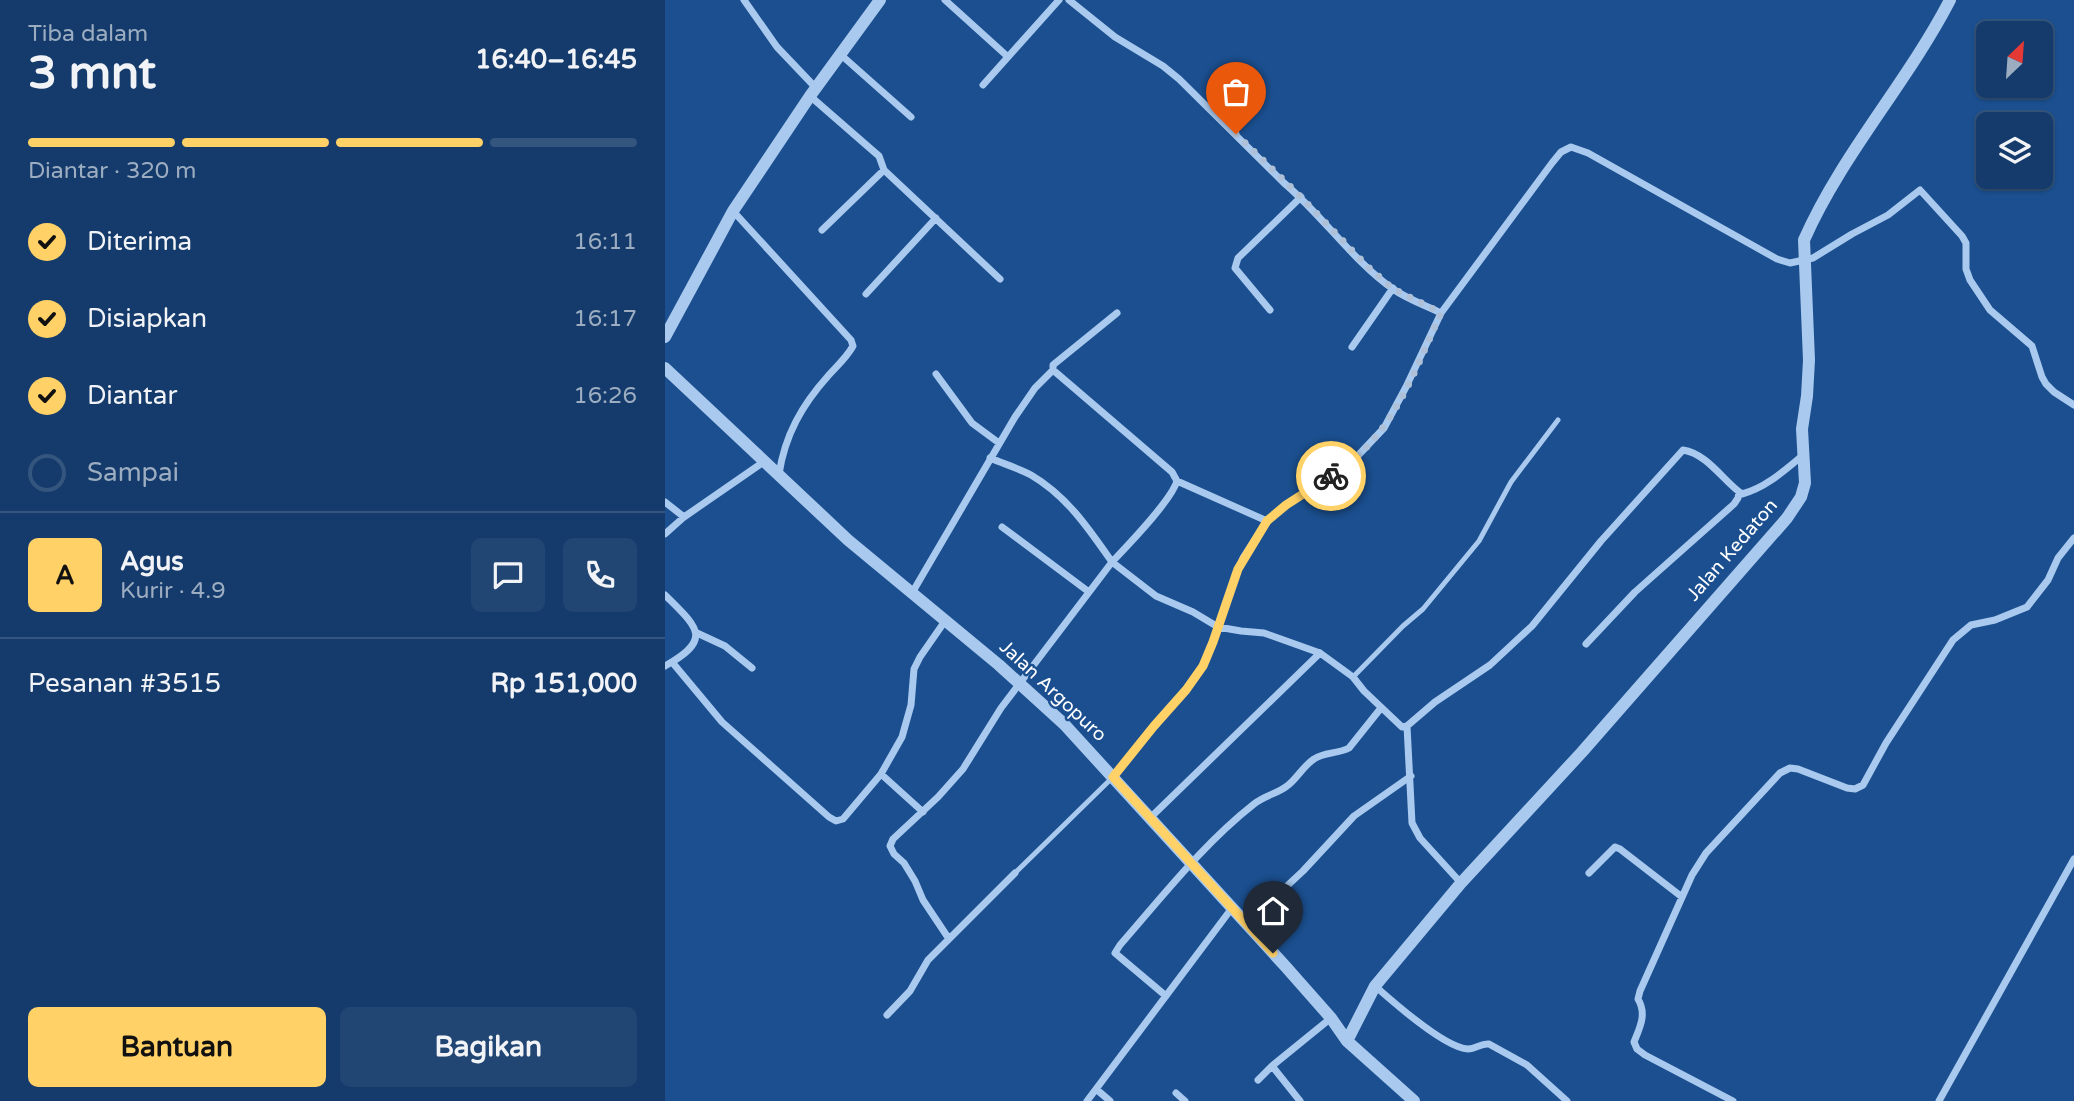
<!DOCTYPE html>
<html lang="id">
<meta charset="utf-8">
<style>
:root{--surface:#143b6b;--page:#214673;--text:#f1f3f6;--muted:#9dadc1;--line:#33557e;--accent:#ffd166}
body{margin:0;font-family:"Varela Round",sans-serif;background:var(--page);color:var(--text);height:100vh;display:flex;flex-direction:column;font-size:26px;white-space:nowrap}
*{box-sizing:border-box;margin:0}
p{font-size:23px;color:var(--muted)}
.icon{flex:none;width:38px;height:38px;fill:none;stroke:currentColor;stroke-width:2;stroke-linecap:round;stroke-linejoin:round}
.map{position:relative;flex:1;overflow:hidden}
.details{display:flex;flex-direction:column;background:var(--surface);width:665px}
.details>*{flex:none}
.needle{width:46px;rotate:25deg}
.fabs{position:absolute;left:1311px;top:21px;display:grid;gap:14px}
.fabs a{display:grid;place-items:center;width:77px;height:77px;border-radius:10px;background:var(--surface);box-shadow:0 2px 5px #0004,0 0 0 2px var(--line);font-size:35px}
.pin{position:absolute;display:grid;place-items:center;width:60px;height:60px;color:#fff;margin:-72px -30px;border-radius:50% 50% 50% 0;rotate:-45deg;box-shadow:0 0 7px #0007}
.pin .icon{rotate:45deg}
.courier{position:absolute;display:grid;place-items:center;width:70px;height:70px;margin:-35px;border:5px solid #ffd166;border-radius:50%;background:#fff;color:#222;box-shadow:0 2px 9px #0007}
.head em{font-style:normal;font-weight:700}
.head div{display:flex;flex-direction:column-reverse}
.head{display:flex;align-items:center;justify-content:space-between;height:119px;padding:0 28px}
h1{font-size:46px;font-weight:700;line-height:52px}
.bar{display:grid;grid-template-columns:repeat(4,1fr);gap:10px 7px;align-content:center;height:84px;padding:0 28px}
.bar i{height:9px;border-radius:5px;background:var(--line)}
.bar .selected{background:var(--accent)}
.bar p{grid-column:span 4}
.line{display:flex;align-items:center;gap:18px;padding:0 28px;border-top:2px solid var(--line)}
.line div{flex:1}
.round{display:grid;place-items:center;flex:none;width:74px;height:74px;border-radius:10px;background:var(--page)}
ol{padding:0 28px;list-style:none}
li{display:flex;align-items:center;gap:21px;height:77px}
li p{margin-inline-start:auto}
li .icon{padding:7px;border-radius:50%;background:var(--accent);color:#111;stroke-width:4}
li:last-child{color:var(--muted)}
li i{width:38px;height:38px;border:4px solid var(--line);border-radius:50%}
.button{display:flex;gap:14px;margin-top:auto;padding:14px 28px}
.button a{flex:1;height:80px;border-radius:10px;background:var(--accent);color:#111;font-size:28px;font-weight:700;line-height:80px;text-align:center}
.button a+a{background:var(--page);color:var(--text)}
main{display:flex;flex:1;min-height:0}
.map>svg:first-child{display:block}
</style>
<main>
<section class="details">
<div class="head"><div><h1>3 mnt</h1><p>Tiba dalam</p></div><em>16:40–16:45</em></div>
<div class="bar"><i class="selected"></i><i class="selected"></i><i class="selected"></i><i></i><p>Diantar · 320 m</p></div>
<ol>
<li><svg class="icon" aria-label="check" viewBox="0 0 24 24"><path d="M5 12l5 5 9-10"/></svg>Diterima<p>16:11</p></li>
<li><svg class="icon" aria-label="check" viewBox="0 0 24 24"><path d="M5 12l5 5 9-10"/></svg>Disiapkan<p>16:17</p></li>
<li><svg class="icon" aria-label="check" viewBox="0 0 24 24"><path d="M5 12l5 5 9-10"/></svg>Diantar<p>16:26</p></li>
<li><i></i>Sampai</li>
</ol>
<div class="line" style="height:126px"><b class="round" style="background:var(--accent);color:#111">A</b><div><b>Agus</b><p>Kurir · 4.9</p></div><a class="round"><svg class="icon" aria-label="chat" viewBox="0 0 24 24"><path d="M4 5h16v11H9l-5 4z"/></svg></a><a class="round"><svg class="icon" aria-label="phone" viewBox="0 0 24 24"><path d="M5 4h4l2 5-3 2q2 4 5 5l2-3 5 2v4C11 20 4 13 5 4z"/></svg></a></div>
<div class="line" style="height:91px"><div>Pesanan #3515</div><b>Rp 151,000</b></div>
<div class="button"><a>Bantuan</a><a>Bagikan</a></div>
</section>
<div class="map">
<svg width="1409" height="1101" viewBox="0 0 1409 1101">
<rect width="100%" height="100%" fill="#1b4f8f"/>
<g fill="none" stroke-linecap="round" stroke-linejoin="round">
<path stroke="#a9c9ee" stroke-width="5" d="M 688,677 L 738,626 L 758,609 L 814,541 L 846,482 L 893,420
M 350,873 L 448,777"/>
<path stroke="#a9c9ee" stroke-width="7" d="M 79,0 L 112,47 L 151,88
M 280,0 L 342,56
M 404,0 L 450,37 L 498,66 L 514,79 L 619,183 C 657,215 689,262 728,289 C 742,299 760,305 776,313
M 175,54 L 246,117
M 318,85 L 394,0
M 145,96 L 207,150 L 214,156 L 219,170 L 335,279
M 68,211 L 186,340 L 188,346 C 182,357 172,366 163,376 C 137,405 120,435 114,474
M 157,230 L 219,170
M 201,294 L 271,218
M 605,310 L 570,268 L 573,258 L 636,197
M 687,347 L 728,288
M 271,374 L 307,423 L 334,443
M 325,458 C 339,464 353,468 366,475 C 402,496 424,529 447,562 C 463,545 506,501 512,481 L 507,472 L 388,370
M 512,481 L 602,521
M 0,502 L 19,517
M 337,527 L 424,592
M 0,534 L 19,517 L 100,461
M 247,593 L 350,417 L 370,388 L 388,370 L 388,365 L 452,313
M 0,595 C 32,627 49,639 0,666
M 32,633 L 60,646 L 87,668
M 921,644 L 970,592 L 1069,504 L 1073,498 L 1074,492
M 7,662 L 57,722 L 164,817 L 171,821 L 178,819 L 216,774 L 237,737 L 246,705 L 249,669 L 255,657 L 280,621
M 742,726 L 747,823 L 755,838 L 796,883
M 216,774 L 258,812
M 448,777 L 489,726 L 521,689 L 538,665 L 548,642 L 573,570 L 578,558 L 602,521 L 621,505 L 685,464 L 719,428 L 741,387 L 776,313 L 887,163 L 896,152 L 906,147 L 923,153 L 1112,259 L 1125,263 L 1148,258 L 1187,234 L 1223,215 L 1255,190 L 1297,236 L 1301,243 L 1301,269 L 1305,280 L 1325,310 L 1367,346 L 1377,377 L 1381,384 L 1389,392 L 1409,405
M 485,818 L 655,653
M 924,873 L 950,847 L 955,849 L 1017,897
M 581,924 L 638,871 L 689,816 L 746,776
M 284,939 L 258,900 L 250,881 L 239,863 L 229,854 L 225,846 L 228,839 L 273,797 L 298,769 L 336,708 L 447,562 L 491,596 L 528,612 L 553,627 L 576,631 L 599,633 L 655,653 L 688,677 L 699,691 L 737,727 L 742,726 L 770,702 L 825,665 L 867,626 L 936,541 L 1018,450 C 1043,454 1058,481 1077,494 C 1100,488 1119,471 1137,456
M 710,986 C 728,1002 780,1048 803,1049 C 811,1049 816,1043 824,1044 L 862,1065 L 902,1101
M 501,996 L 450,953 L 455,945 C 497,897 538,844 589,804 C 600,795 612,794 622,786 C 632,779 638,766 649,759 C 659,752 673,754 684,748 L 716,708
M 222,1015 L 245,991 L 263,960 L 350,873
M 607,1066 L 635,1101
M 593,1080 L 607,1066 L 666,1018
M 431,1089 L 445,1101
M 511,1093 L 520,1101
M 422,1101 L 567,908
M 1068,1101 L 980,1055 L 972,1049 L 969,1042 C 975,1027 982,1014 973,999 L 975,991 L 1027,875 L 1041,853 L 1115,773 L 1125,768 L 1133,769 L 1182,788 L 1190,789 L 1198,785 L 1221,743 L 1288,640 L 1306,625 L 1330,620 L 1362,607 L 1383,580 L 1393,558 L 1409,538
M 1274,1101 L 1409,859"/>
<path stroke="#a9c9ee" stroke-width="12" d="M 0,337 L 68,211 L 145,96 L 215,0
M 0,368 L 183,540 L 334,665 L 399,724 L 621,967 L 666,1018 L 682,1041 L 749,1101
M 682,1041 L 710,986 L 796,883 L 917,752 L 1122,518 L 1136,497 L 1140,483 L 1137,429 L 1142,396 L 1144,360 L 1139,240 C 1177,154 1242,83 1285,0"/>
</g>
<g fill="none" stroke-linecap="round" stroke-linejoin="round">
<path stroke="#afc1d8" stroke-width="7" stroke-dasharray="0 12.6" d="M 571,134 L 636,197 L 702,266 L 727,288 L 776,313 C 747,376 728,437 666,476"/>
<path stroke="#ffd166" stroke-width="9" d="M 608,953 L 448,777 L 489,726 L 521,690 L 538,666 L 548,642 L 573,569 L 602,521 L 621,505 L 666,476"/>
</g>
<g text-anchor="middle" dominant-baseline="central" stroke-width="5" stroke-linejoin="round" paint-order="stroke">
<g font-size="19" fill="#fff" stroke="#1b4f8f">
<text transform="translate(1067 550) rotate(-49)">Jalan Kedaton</text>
<text transform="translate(388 691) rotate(43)">Jalan Argopuro</text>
</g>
</g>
</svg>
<div class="fabs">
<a><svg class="needle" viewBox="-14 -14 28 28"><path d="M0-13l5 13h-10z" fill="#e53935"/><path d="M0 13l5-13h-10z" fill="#9dadc1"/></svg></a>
<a><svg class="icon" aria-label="layers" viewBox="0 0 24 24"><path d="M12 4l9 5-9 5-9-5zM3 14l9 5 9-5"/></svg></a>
</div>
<div class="pin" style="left:571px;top:134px;background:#ea580c"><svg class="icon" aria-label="bag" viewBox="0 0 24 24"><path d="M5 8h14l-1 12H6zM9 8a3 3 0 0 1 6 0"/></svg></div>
<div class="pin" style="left:608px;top:953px;background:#1f2937"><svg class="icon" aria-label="home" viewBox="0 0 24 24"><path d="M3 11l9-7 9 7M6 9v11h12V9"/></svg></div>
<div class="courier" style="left:666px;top:476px"><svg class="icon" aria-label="bike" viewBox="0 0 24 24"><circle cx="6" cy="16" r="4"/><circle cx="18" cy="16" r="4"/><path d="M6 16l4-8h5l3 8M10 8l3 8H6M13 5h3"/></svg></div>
</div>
</main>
